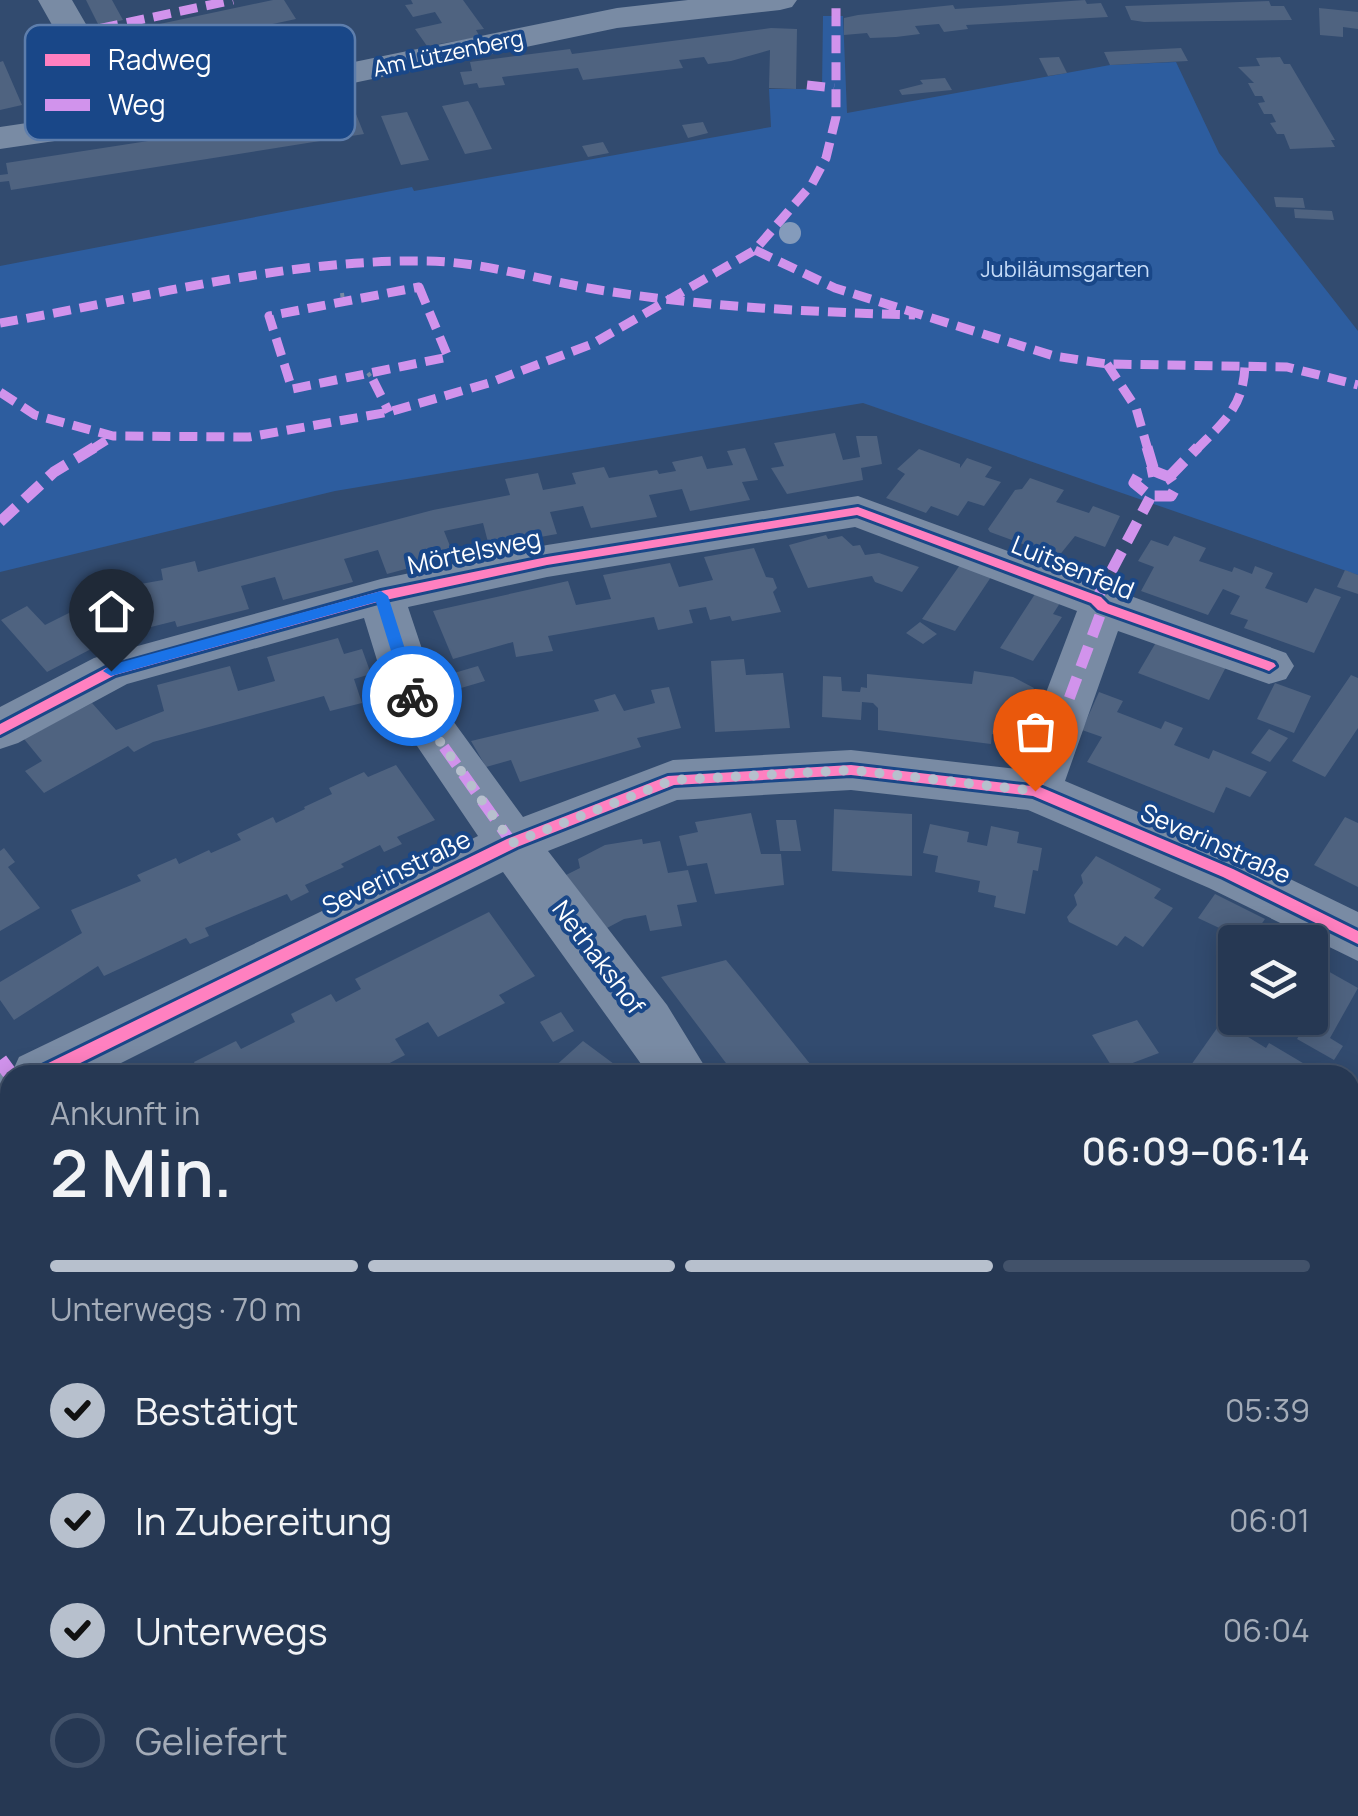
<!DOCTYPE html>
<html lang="de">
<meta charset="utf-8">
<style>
:root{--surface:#263853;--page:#2e3f5a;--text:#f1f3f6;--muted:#a4acb8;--line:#42526a;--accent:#b7c0cd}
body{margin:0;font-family:Manrope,sans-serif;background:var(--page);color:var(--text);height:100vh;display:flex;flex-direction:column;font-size:38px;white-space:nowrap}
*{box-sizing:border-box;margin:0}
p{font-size:32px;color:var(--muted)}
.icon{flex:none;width:55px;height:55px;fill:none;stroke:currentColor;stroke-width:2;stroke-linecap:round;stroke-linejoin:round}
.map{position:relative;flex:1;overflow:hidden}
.details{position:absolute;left:0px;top:1065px;width:1360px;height:752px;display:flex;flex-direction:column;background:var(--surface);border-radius:30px 30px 0 0;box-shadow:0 5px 25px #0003,0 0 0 2px var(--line)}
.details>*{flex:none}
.buttons{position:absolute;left:1218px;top:925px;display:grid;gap:20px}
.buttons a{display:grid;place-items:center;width:110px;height:110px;border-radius:10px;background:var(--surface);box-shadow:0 5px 25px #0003,0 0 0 2px var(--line);font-size:50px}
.pin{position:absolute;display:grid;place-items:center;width:85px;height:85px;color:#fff;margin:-102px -42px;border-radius:50% 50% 50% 0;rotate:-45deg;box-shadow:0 0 10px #0007}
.pin .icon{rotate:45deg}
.courier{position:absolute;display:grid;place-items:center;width:100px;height:100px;margin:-50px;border:8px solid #1a73e8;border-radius:50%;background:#fff;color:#222;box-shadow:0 2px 12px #0007}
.headline em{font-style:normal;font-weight:600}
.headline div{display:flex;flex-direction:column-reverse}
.headline{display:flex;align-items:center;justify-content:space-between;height:170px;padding:0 50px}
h1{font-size:65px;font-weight:600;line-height:75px}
.bar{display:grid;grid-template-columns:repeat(4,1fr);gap:15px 10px;align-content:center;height:120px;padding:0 50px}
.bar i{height:12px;border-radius:8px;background:var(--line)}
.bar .selected{background:var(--accent)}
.bar p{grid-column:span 4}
ol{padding:0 50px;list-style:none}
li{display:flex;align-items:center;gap:30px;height:110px}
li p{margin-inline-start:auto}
li .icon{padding:10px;border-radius:50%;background:var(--accent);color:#111;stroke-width:4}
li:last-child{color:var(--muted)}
li i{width:55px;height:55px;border:5px solid var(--line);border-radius:50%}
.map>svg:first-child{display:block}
</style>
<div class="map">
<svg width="1358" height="1816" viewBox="0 0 1358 1816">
<rect width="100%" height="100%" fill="#324b6f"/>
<path fill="#2d5d9f" d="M 823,16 L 843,16 L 847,113 L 1110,65 L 1176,62 L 1219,153 L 1358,331 L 1358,575 L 863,403 L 335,491 L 0,572 L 0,266 L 412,187 L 414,191 L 771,127 L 769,89 L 822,89 Z"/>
<path fill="#4f6380" d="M 86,0 L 112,0 L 123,20 L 99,26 Z
M 273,0 L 284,0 L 296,19 L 134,54 L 129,45 L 122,47 L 119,42 L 127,40 L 122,32 Z
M 411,0 L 463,0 L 484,29 L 476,30 L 480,37 L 427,46 L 415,29 L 442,23 L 435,12 L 413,17 L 405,5 L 413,4 Z
M 1085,0 L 1087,4 L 1101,3 L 1108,17 L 966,25 L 968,29 L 944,32 L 939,24 L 915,26 L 920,34 L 896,37 L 870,38 L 867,33 L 844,35 L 844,18 L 858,15 L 953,5 L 955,9 Z
M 1269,1 L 1271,6 L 1284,6 L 1292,20 L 1144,22 L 1131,20 L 1125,6 Z
M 1319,8 L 1358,12 L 1358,29 L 1343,27 L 1343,37 L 1320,35 Z
M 771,28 L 797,29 L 796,89 L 769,88 L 770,50 L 731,61 L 708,64 L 704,57 L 679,60 L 683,68 L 583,80 L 578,68 L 502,77 L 505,85 L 479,88 L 477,83 L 464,85 L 460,72 L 472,71 L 470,62 L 570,49 L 572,54 Z
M 1181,48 L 1188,61 L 1110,65 L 1104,52 Z
M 1059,57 L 1067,73 L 1048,76 L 1039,58 Z
M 1280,57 L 1284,64 L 1290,64 L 1335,140 L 1331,140 L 1335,147 L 1290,149 L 1284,134 L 1277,134 L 1270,123 L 1276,122 L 1272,114 L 1264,114 L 1258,103 L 1265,102 L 1262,96 L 1255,96 L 1248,83 L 1254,83 L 1238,67 L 1260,66 L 1256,58 Z
M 3,61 L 22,105 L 0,110 L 0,62 Z
M 945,78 L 952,90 L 902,95 L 899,90 L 923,84 L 920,80 Z
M 468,101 L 472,108 L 492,149 L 465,154 L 442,106 Z
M 354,109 L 364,134 L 11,190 L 9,181 L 0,182 L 0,175 L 8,174 L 6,163 Z
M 407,112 L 429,160 L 401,165 L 381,116 Z
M 703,122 L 708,133 L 688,138 L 682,125 Z
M 603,142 L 609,153 L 588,157 L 582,146 Z
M 1274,197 L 1303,198 L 1305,208 L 1276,207 Z
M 1294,209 L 1332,211 L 1334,220 L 1295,218 Z
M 835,433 L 843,460 L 860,457 L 856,436 L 877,436 L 882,464 L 861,468 L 863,480 L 787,494 L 771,468 L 784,466 L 774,443 Z
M 745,448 L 758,480 L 742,482 L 750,500 L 690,511 L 682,489 L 649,495 L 657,517 L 591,528 L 583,506 L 550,512 L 557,534 L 489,546 L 483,523 L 444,531 L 454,556 L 387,574 L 378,550 L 344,559 L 353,582 L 283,600 L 275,577 L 241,586 L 249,609 L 177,627 L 175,621 L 151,627 L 149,620 L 113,629 L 118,635 L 47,672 L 1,620 L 27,606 L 45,625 L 89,603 L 92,606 L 105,603 L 101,591 L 163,580 L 161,569 L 195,561 L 198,572 L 433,510 L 510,495 L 505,479 L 538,473 L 543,490 L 576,484 L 572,473 L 604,467 L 609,478 L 657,470 L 659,474 L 676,471 L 672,462 L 702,456 L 707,469 L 733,465 L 727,451 Z
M 919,449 L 960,464 L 960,468 L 967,458 L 992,467 L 985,477 L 1001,482 L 984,506 L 968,501 L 958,516 L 931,506 L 926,513 L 886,498 L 905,474 L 897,469 Z
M 1030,478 L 1064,490 L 1056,502 L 1089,513 L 1093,506 L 1120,516 L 1105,547 L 1075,536 L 1058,557 L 990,532 L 988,529 L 1015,490 L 1022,489 Z
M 826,535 L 828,539 L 842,536 L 853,546 L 860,545 L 865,555 L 879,553 L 919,567 L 902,592 L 875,582 L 872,576 L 808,588 L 789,545 Z
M 1174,536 L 1206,548 L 1199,561 L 1232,572 L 1234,567 L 1252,574 L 1255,566 L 1273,573 L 1265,588 L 1307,603 L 1315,588 L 1341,597 L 1314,653 L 1244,628 L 1248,620 L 1230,614 L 1240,596 L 1223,589 L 1208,615 L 1141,591 L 1154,567 L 1138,561 L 1151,540 L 1168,546 Z
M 754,548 L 766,577 L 773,578 L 777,588 L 773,592 L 781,612 L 732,621 L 730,616 L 710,620 L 706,607 L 689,610 L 693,623 L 658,630 L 654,617 L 548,636 L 553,651 L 516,657 L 513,642 L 453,659 L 433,611 L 568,581 L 576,605 L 611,599 L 603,575 L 670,563 L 679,587 L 713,580 L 704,557 Z
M 960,565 L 991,577 L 955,631 L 922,619 Z
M 1345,570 L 1358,575 L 1358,594 L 1337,587 Z
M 1035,594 L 1060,603 L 1053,614 L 1062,617 L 1033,661 L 1000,648 Z
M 920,622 L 937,634 L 923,644 L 906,633 Z
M 338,638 L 344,654 L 362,649 L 371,674 L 354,679 L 362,703 L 330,711 L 324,696 L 153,742 L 134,752 L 128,746 L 44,793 L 25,771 L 42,761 L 24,739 L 92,703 L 116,730 L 164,711 L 157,685 L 230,666 L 238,691 L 275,681 L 267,657 Z
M 1158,639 L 1227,665 L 1209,700 L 1138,673 Z
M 744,659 L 746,675 L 783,673 L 790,728 L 715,732 L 711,661 Z
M 478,666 L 485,681 L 461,688 L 454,673 Z
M 974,671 L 1013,677 L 1034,688 L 1011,737 L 992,734 L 991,744 L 878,730 L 878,708 L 873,703 L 862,702 L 861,720 L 822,717 L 823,676 L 841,677 L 842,691 L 860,692 L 861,687 L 867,688 L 867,674 L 972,684 Z
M 1351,675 L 1358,678 L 1358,728 L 1325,777 L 1292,761 Z
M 1275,683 L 1311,696 L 1294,733 L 1257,719 Z
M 669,687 L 681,728 L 637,738 L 641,747 L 520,782 L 511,760 L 486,767 L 471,741 L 599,711 L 594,700 L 615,694 L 624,711 L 655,703 L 651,690 Z
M 1099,692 L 1123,701 L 1117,712 L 1161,729 L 1165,721 L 1183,728 L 1174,745 L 1209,759 L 1213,750 L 1267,772 L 1250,797 L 1226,787 L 1214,813 L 1087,762 L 1102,737 L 1082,730 Z
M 1269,729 L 1288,738 L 1270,762 L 1251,753 Z
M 396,765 L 435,820 L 397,837 L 402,844 L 384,852 L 380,845 L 341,864 L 344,867 L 305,885 L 309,892 L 291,901 L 287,894 L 205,928 L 209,936 L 190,944 L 186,938 L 104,976 L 98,966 L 14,1020 L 0,1000 L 0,982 L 82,933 L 71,910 L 141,881 L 137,875 L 176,858 L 179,864 L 209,850 L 211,853 L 241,840 L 237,834 L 273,817 L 276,823 L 305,809 L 304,807 L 332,794 L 329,788 L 364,772 L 368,777 Z
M 834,809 L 912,814 L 912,876 L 832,871 Z
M 751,813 L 761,854 L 781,854 L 784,885 L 715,894 L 707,863 L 687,866 L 679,836 L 698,832 L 695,822 Z
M 1345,817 L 1358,823 L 1358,887 L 1314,865 Z
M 776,820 L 796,820 L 801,851 L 780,851 Z
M 930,824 L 969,832 L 967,842 L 987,846 L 991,826 L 1019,832 L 1017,843 L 1042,848 L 1038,871 L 1033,870 L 1025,914 L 994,907 L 996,896 L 978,892 L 980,881 L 935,872 L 938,856 L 923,853 Z
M 642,839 L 643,844 L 660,841 L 668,873 L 688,870 L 697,902 L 677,905 L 682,926 L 650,931 L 646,915 L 624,919 L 607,928 L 566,875 L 580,868 L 578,859 L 605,845 Z
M 4,848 L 15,862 L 8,867 L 40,908 L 0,931 L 0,851 Z
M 1096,856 L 1161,889 L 1154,898 L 1173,908 L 1143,947 L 1125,936 L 1117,946 L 1069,922 L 1067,917 L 1077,905 L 1074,895 L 1083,883 L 1081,875 Z
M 1215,894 L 1265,919 L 1249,942 L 1198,918 Z
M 489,912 L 535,976 L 499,995 L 505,1003 L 438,1037 L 428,1022 L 395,1039 L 405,1055 L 367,1075 L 355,1075 L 348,1064 L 326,1075 L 191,1075 L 199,1071 L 194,1062 L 236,1041 L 241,1049 L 295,1022 L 291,1014 L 331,994 L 336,1002 L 361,989 L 355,979 Z
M 726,960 L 741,978 L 819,1075 L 735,1075 L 661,977 Z
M 1310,961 L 1358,988 L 1330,1038 L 1343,1046 L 1334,1060 L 1297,1039 L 1307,1024 L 1295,1018 L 1310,1018 Z
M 561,1012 L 574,1031 L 553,1042 L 540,1022 Z
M 1137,1020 L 1159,1053 L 1114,1070 L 1092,1035 Z
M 1222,1021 L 1266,1048 L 1269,1043 L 1323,1075 L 1184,1075 Z
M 583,1041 L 614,1064 L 605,1075 L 560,1075 L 552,1069 Z
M 10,1191 L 10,1414 L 0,1429 L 0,1205 Z
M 1358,1463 L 1358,1566 L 1350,1560 L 1350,1479 Z
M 1350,1641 L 1358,1645 L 1358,1816 L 1229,1816 L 1232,1808 L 1350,1808 Z
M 10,1785 L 10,1808 L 121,1808 L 116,1816 L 0,1816 L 0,1802 Z"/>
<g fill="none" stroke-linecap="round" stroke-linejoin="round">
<path stroke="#798ba4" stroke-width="4" stroke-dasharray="4 5" stroke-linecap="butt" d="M 342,293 L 343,301
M 368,373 L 373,380"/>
<path fill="#798ba4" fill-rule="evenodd" d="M 38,0 L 72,0 L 134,107 L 617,8 L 688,0 L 797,0 L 792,7 L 780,10 L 617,28 L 123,131 L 0,149 L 0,127 L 101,112 Z
M 858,496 L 1286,653 L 1294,666 L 1286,679 L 1269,684 L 1118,631 L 1065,781 L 1247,858 L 1358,912 L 1358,961 L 1209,888 L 1028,810 L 851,790 L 677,800 L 548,851 L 667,1005 L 710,1075 L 649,1075 L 503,872 L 97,1075 L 10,1075 L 10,1124 L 0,1128 L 0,1071 L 14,1068 L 19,1057 L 478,836 L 392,709 L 364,618 L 127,684 L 18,743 L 0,749 L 0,707 L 94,658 L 381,579 L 547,545 ZM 855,527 L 1077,611 L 1017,769 L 851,750 L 673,760 L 523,817 L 440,703 L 408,607 L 547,577 Z
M 0,1543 L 10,1547 L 10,1680 L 0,1684 Z"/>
<path fill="#7486a0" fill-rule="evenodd" d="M 1358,1125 L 1358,1189 L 1350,1192 L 1350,1128 Z
M 989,1808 L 1065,1808 L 1062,1816 L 986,1816 Z"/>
<path stroke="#d193ec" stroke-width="9" stroke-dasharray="18 9" stroke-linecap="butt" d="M 74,34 L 233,0
M 807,85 L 834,88
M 755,250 L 835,288 L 1054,356 L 1107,364 L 1287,367 L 1358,385
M 419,287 L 448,357 L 292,389 L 269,316 Z
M 0,323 C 141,299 283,259 427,261 C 487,262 546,282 606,291 C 708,307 812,312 915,315
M 1107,364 L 1136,408 L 1148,450
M 373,380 L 389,412
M 0,392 L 35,415 L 113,436 L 249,437 L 389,412 L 489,383 L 592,344 L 755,250 L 812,184 L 826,158 L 836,117 L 836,0
M 91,450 L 113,436
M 1196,450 C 1224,421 1243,408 1245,366"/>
<path stroke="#d193ec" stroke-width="11" stroke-dasharray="22 11" stroke-linecap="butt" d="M 1147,447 L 1154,471
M 1154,471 L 1169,477 L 1176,487 L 1171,496 L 1150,496 L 1134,483 L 1139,474 Z
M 1169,477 L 1198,447
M 0,522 L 54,472 L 95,447
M 381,596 L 417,709 L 512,843
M 1096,600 L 1150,498
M 1035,791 L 1103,607"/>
<path stroke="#d193ec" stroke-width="15" stroke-dasharray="30 15" stroke-linecap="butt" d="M 0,1060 L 11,1075
M 0,1578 L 10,1583
M 0,1648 L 10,1632"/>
<defs>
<path id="cycleway" d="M 858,507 L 1101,597 L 1108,604 L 1274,663 L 1276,666 L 1269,671 L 1264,669 L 1098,610 L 1091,603 L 857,515 L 547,565 L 381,601 L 115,675 L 0,735 L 0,724 L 106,668 L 381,591 L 547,557 Z
M 851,765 L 1040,787 L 1233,869 L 1358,931 L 1358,944 L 1223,877 L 1033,796 L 851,775 L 674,785 L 517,847 L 56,1075 L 32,1075 L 34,1070 L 507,839 L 668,776 Z"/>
</defs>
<use href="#cycleway" stroke="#194788" stroke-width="6"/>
<use href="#cycleway" fill="#ff80c0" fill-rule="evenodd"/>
</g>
<circle fill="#849bbb" cx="790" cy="233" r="11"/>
<path fill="#1a73e8" d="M 381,591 L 388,596 L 420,696 L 418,699 L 407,699 L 405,696 L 376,602 L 111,676 L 103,671 L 111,665 Z"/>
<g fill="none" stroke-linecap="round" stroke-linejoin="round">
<path stroke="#b7c0cd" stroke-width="10" stroke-dasharray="0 18" d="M 412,696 L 417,709 L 512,843 L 673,780 L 851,770 L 1035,791"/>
</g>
<g text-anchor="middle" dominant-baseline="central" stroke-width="8" stroke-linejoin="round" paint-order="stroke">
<g font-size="22" fill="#fff" stroke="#194788">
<text transform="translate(448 53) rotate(-12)">Am Lützenberg</text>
</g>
<g font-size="22" fill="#c7ddf9" stroke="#194788">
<text x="1065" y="269">Jubiläumsgarten</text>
</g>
<g font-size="25" fill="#fff" stroke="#194788">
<text transform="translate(474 551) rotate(-12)">Mörtelsweg</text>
<text transform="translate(1073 567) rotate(22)">Luitsenfeld</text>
<text transform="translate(1216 843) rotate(24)">Severinstraße</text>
<text transform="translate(396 872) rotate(-26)">Severinstraße</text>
<text transform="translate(599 957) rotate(53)">Nethakshof</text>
</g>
</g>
<rect x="25" y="25" width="330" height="115" rx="15" fill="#194788" stroke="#5e7eac" stroke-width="2.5"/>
<rect x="45" y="54" width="45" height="12" fill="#ff80c0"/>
<rect x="45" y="99" width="45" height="12" fill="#d193ec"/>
<g font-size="28" fill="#fff">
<text x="108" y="70">Radweg</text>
<text x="108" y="115">Weg</text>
</g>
</svg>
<div class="buttons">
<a><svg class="icon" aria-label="layers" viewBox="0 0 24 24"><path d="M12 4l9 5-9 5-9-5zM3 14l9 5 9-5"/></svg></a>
</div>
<div class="pin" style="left:1035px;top:791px;background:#ea580c"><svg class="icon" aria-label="bag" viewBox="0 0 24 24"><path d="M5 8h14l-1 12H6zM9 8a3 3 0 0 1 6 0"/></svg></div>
<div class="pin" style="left:111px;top:671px;background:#1f2937"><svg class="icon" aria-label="home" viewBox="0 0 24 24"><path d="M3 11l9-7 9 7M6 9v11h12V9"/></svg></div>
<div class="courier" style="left:412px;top:696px"><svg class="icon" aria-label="bike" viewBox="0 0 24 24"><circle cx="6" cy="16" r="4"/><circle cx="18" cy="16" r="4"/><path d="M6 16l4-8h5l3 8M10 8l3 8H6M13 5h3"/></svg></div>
<section class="details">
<div class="headline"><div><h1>2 Min.</h1><p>Ankunft in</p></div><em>06:09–06:14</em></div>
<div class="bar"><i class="selected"></i><i class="selected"></i><i class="selected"></i><i></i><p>Unterwegs · 70 m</p></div>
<ol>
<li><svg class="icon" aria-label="check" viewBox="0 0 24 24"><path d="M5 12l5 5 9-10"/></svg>Bestätigt<p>05:39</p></li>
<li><svg class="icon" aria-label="check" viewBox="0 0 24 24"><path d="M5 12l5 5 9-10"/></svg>In Zubereitung<p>06:01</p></li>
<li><svg class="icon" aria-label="check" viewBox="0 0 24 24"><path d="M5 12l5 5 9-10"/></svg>Unterwegs<p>06:04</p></li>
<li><i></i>Geliefert</li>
</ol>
</section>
</div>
